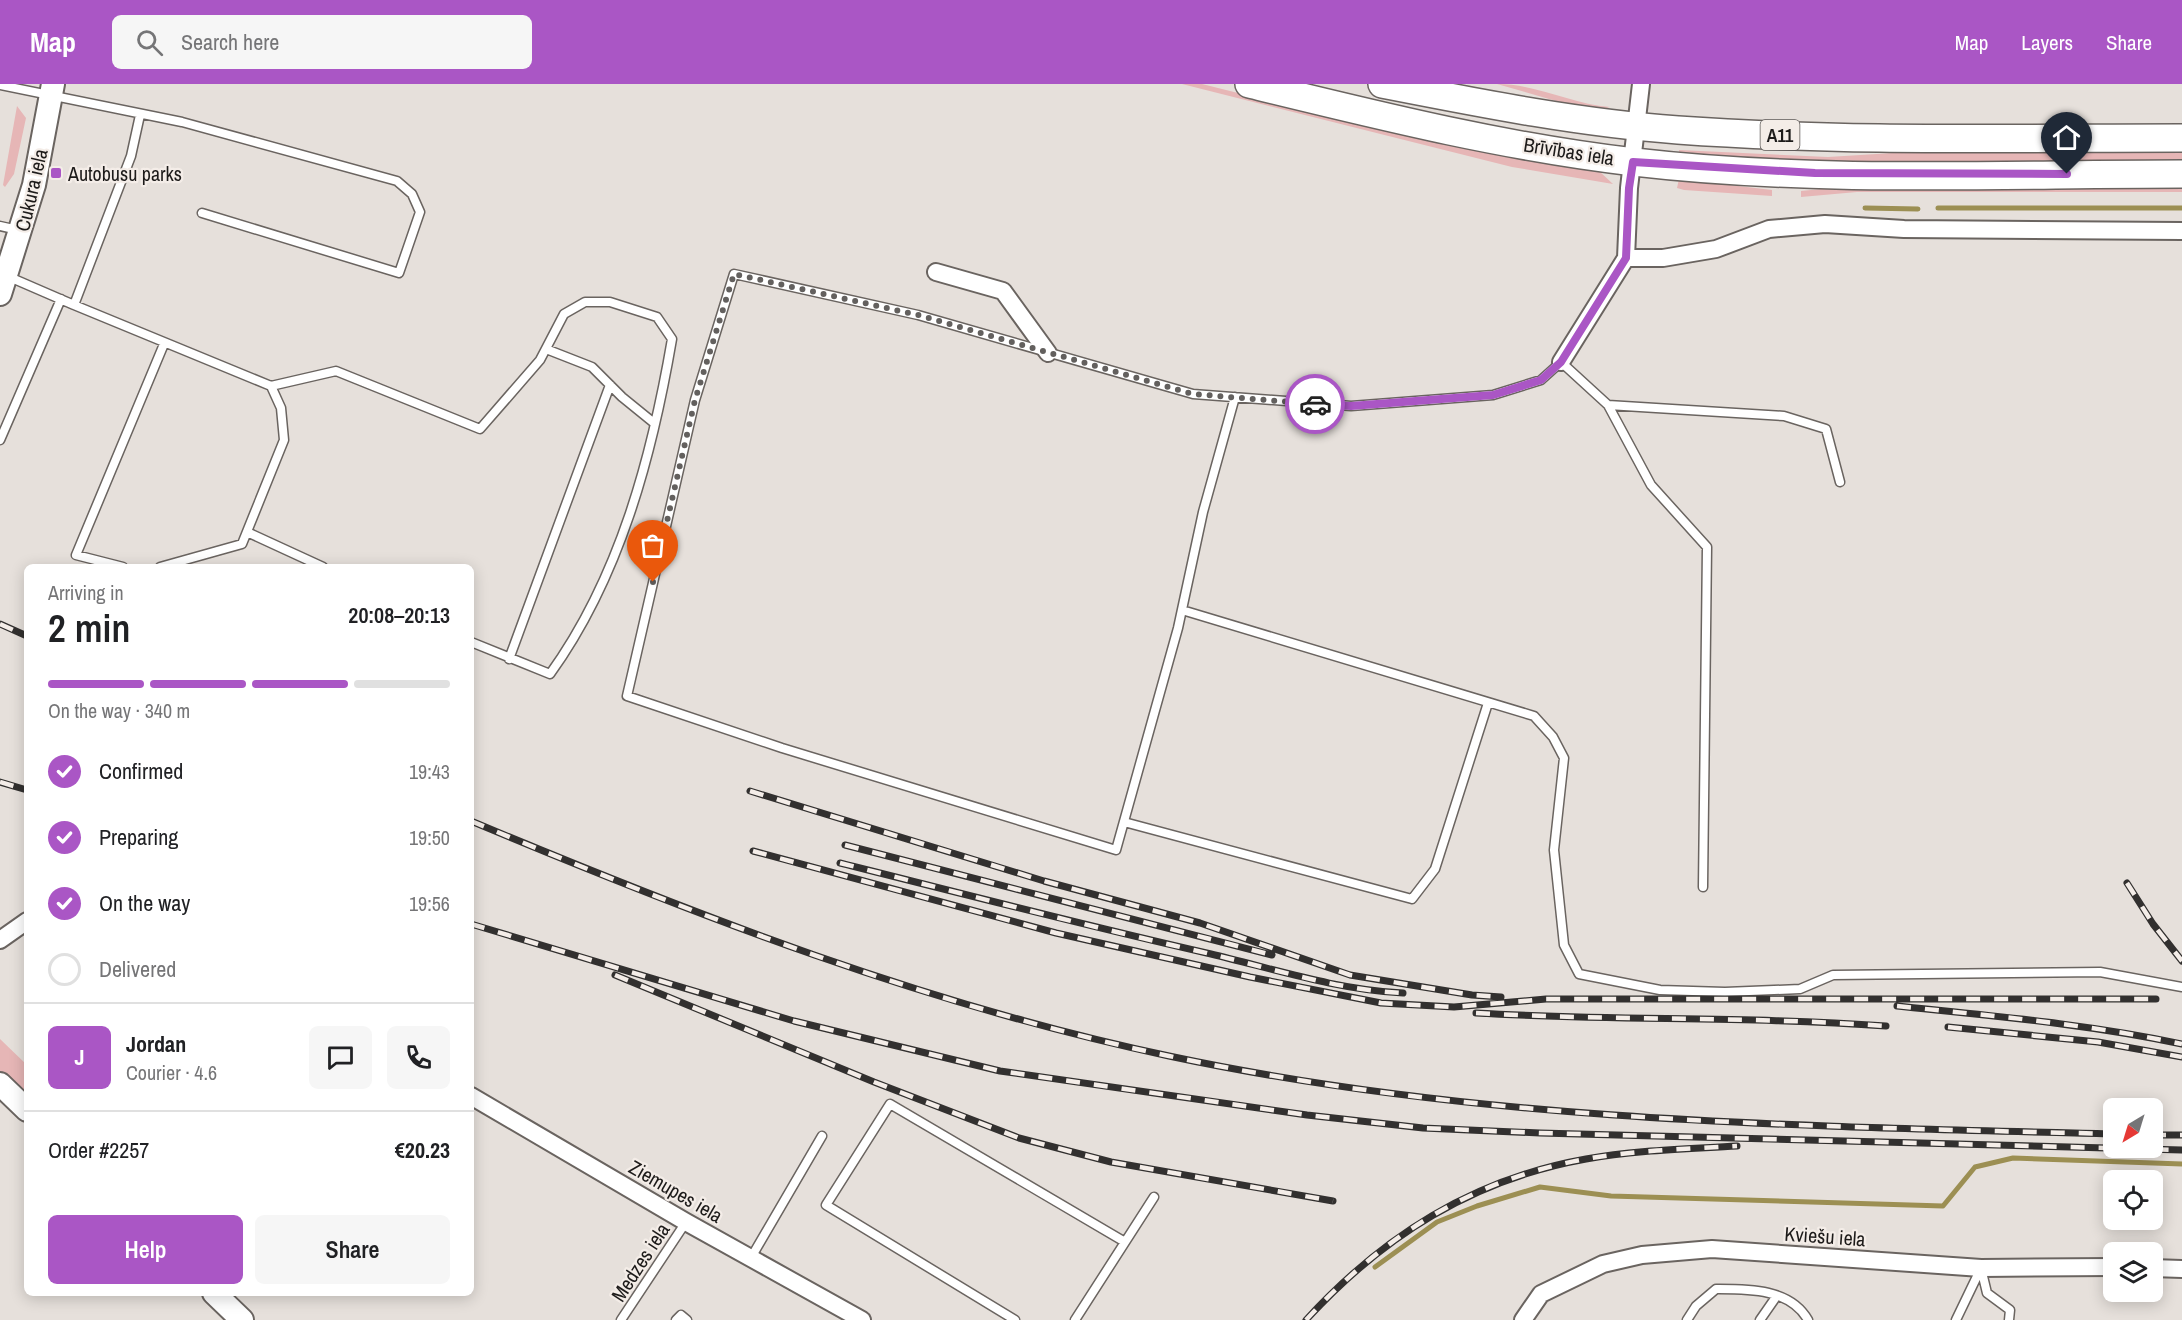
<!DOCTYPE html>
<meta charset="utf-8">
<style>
:root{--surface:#fff;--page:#f6f6f6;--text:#202124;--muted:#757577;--line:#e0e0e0;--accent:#aa56c5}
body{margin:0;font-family:"Archivo Narrow",sans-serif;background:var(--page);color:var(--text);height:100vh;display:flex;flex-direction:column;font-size:22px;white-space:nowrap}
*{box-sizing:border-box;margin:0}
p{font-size:20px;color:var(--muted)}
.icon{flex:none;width:33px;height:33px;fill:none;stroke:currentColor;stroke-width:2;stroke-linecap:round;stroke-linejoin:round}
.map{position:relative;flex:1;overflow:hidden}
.side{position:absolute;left:24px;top:480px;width:450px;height:732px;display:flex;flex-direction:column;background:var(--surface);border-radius:9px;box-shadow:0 3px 15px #0003}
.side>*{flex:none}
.needle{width:39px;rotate:218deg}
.controls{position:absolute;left:2103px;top:1014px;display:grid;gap:12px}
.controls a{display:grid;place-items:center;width:60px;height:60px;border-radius:9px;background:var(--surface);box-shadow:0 3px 15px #0003;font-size:30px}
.pin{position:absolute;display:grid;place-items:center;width:51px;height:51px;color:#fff;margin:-62px -26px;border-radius:50% 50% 50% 0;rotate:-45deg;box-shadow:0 0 6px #0007}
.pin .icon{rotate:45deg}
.courier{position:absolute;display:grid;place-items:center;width:60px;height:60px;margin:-30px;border:4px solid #aa56c5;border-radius:50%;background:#fff;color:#222;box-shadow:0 2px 8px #0007}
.headline em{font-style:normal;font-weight:600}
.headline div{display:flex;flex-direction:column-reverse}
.headline{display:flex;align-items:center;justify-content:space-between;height:102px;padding:0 24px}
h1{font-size:39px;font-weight:600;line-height:45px}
.bar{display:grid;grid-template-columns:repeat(4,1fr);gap:9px 6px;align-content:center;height:72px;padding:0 24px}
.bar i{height:8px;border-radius:4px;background:var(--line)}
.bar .on{background:var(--accent)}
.bar p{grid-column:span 4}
.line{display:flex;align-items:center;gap:15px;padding:0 24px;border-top:2px solid var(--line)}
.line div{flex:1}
.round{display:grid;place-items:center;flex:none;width:63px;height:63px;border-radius:9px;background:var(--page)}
ol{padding:0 24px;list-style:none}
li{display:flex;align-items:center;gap:18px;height:66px}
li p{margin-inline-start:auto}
li .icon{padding:6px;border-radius:50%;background:var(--accent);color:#fff;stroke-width:4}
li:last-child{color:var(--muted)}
li i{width:33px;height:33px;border:3px solid var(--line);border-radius:50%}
.primary-button{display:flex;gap:12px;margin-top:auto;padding:12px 24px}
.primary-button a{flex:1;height:69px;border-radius:9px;background:var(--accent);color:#fff;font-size:24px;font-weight:600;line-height:69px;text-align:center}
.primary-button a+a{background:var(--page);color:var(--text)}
header{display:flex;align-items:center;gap:36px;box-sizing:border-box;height:84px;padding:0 30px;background:var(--accent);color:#fff}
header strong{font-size:28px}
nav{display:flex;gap:33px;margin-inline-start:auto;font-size:21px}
.search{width:420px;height:54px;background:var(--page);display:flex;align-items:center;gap:15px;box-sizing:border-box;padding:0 21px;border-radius:9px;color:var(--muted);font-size:22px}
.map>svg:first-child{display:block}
</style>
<header>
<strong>Map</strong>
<div class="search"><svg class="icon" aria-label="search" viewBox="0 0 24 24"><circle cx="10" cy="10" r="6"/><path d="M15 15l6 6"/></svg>Search here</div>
<nav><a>Map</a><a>Layers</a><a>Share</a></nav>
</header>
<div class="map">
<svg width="2182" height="1236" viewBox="0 0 2182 1236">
<rect width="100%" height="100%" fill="#e6e0db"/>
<path fill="#e6b6b6" d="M 1182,0 L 1202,0 L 1346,36 L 1598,86 L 1613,100 L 1512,83 Z
M 1497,0 C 1537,0 1571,20 1610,23 L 1594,28 Z
M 17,22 L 26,34 L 14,90 L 5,103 L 3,101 Z
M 2182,65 L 2182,81 L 1806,80 L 1679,73 L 1679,66 L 1828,73 L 1925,67 Z
M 1679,95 L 1772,106 L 1772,112 L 1684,106 L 1677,104 Z
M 2182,100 L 2182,108 L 1857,108 L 1801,113 L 1801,107 L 1841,103 Z
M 0,955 L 27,981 L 27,1014 L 0,987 Z"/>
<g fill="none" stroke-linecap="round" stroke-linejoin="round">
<path stroke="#9c8f53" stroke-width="5" d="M 1865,124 L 1918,125
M 1938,124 L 2182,124
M 1375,1183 L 1437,1138 L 1477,1122 L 1540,1103 L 1611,1112 L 1943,1122 L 1975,1083 L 2013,1074 L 2182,1080"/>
<defs>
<path id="service" d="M 0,1 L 182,38 L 397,97 L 412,110 L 420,128 L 399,189 L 202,129
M 0,142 L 18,146
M 7,192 L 74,221 L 131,72 L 140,31
M 74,221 L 271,302 L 281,324 L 284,356 L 242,460 L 160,483
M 546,265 L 592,283 L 622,313 L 654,339
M 271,302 L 336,287 L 480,345 L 540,276 L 564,230 L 585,218 L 610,218 L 657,233 L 672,255 C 652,372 620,493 550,590 L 471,558
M 1235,313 L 1203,428 L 1178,544 L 1116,766 L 782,664 L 627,612 L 695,316 L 734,190 L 918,231 L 1193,310 L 1351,322 L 1493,311 L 1541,296 L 1561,278 L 1608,321 L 1651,401 L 1707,463 L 1703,803
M 1608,321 L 1784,332 L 1826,345 L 1840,398
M 0,356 L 61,215
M 247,448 L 323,483
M 123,483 L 76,471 L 164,260
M 1182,526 L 1534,632 L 1553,653 L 1564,674 L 1554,766 L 1564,861 L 1579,890 L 1660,906 L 1725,908 L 1800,905 L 1833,891 L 2100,888 L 2182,903
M 509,575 L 610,301
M 1124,738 L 1412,815 L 1435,785 L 1488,619
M 752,1172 L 822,1052
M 1981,1184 L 1987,1209 L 2010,1226 L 2009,1236
M 621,1236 L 686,1138
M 676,1236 L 681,1231 L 687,1236
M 1015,1236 L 826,1121 L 890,1020 L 1125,1158
M 1075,1236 L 1154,1113
M 1687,1236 L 1696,1222 L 1716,1205 C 1747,1205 1790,1204 1808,1236
M 1760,1236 L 1776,1213
M 1956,1236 L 1981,1184"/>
<path id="minor" d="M 1626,174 L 1663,174 L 1716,165 L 1769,145 L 1825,140 L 1904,145 L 2182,147
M 936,188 L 1003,207 L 1048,269
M 1561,278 L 1626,174 L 1629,104 L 1641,0
M 0,856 L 27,837
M 471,1012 L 686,1138 L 862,1236
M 2152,1184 L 2182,1185
M 1523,1236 L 1541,1210 L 1603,1180 L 1642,1171 L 1712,1165 L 1981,1184 L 2114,1183"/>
<path id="secondary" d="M 0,210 L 34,101 L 53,0
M 0,1000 L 27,1026
M 214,1209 L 242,1236"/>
<path id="trunk" d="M 1249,0 C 1376,31 1504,63 1634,78 C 1815,99 2000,90 2182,90
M 1382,0 C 1479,19 1579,39 1678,46 C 1845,58 2014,54 2182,54"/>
</defs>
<use href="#service" stroke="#6a6460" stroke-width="11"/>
<use href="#minor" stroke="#6a6460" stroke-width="20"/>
<use href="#secondary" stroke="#6a6460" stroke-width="26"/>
<use href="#trunk" stroke="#6a6460" stroke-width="30"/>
<use href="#service" stroke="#fff" stroke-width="8"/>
<use href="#minor" stroke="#fff" stroke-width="16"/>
<use href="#secondary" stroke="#fff" stroke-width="22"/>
<use href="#trunk" stroke="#fff" stroke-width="27"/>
<defs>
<path id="rail" d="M 0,540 L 27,552
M 0,698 L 27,706
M 750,707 L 1044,797 L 1200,839 L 1350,891 L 1472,911 L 1501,913
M 471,737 C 698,832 927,921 1169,972 C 1480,1038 1797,1042 2114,1050
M 845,761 L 1272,871
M 753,767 L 1056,849 L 1250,893 L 1381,919 L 1454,923 L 1546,915 L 2156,915
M 840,779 C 964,810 1087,842 1211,870 C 1274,885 1338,906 1403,909
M 2127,799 L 2153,840 L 2182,877
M 471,840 L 794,937 L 1000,987 L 1307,1031 L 1423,1044 L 1540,1049 L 2182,1066
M 615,891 L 874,998 L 1019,1054 L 1111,1078 L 1333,1117
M 1897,922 C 1993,932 2088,940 2182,960
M 1476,929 C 1613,937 1750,932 1886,942
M 1948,943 L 2098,958 L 2182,973
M 2152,1051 L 2182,1051
M 1306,1236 C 1383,1152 1473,1095 1586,1075 C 1635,1066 1688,1065 1737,1062"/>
</defs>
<use href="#rail" stroke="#32302f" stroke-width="7"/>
<use href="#rail" stroke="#f4ede8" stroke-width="4.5" stroke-dasharray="14" stroke-linecap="butt"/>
</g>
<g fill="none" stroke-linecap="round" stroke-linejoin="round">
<path stroke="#63605e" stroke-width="6" stroke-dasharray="0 10.8" d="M 653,498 L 695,316 L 734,190 L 918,231 L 1193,310 L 1315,320"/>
<path stroke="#aa56c5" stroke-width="8" d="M 1315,320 L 1351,322 L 1493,311 L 1541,296 L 1561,278 L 1626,174 L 1629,104 L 1633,78 L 1815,89 L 2067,90"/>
</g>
<rect fill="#aa56c5" stroke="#f4ede8" stroke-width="2" x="50" y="83" width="12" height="12" rx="3"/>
<g text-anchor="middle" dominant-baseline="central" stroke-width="4.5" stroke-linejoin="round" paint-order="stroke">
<rect fill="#f4ede8" stroke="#5e5a58" stroke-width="1.5" x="1760.5" y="36" width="39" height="30" rx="4.5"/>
<g font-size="18" font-weight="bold" fill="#1d1b1a">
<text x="1780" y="51">A11</text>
</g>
<g font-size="20" fill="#1d1b1a" stroke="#f4ede8">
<text transform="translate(1569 67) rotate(9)">Brīvības iela</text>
<text transform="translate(31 106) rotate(-77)">Cukura iela</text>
<text transform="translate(676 1107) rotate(30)">Ziemupes iela</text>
<text transform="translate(1825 1152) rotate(4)">Kviešu iela</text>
<text transform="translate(640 1178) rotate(-57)">Medzes iela</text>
</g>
<g font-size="20" fill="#1d1b1a" stroke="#f4ede8" text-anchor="start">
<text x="68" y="89">Autobusu parks</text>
</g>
</g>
</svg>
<div class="controls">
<a><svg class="needle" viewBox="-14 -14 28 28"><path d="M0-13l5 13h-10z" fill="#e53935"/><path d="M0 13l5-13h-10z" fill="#757577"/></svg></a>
<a><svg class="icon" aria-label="locate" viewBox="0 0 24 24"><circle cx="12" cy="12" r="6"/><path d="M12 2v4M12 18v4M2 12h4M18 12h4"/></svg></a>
<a><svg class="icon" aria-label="layers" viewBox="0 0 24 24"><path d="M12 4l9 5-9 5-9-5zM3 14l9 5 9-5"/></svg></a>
</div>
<div class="pin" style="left:653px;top:498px;background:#ea580c"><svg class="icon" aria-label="bag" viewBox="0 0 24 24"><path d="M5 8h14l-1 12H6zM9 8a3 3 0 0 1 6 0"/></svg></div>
<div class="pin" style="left:2067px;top:90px;background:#1f2937"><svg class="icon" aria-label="home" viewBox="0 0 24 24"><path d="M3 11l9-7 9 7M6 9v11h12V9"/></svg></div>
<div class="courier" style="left:1315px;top:320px"><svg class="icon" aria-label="car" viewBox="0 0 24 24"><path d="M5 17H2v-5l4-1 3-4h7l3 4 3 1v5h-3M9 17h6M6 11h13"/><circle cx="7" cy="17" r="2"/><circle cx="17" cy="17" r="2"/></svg></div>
<section class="side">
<div class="headline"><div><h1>2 min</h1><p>Arriving in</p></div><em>20:08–20:13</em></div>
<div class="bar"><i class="on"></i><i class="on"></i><i class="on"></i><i></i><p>On the way · 340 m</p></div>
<ol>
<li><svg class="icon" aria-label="check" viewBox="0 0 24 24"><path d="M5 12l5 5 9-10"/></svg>Confirmed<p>19:43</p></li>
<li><svg class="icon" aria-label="check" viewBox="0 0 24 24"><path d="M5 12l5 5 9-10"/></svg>Preparing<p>19:50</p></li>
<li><svg class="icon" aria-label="check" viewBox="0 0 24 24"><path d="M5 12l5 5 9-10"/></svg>On the way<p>19:56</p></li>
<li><i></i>Delivered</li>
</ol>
<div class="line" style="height:108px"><b class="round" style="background:var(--accent);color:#fff">J</b><div><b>Jordan</b><p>Courier · 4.6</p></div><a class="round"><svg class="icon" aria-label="chat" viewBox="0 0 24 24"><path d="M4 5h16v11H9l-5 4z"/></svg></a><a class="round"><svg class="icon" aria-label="phone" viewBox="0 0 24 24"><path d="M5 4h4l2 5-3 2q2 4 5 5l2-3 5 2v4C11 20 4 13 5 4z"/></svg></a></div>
<div class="line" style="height:78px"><div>Order #2257</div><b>€20.23</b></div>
<div class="primary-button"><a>Help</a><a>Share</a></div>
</section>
</div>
